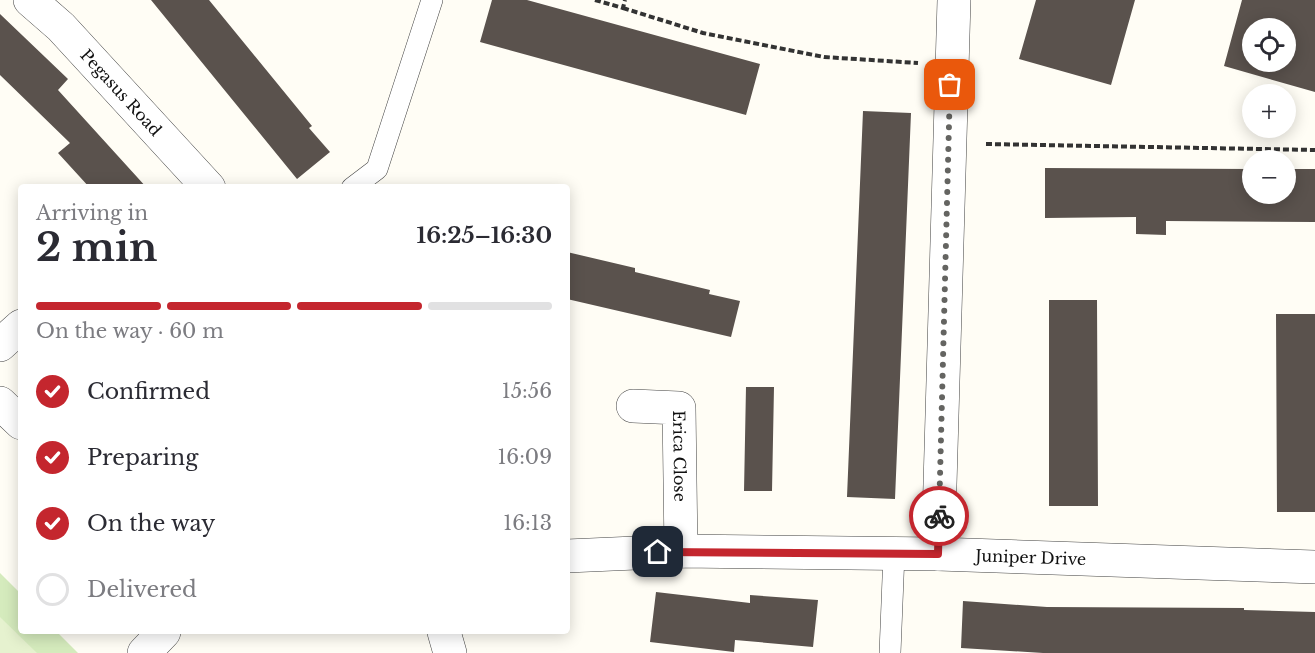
<!DOCTYPE html>
<meta charset="utf-8">
<style>
:root{--surface:#fff;--page:#f2f2f3;--text:#2b2b33;--muted:#7c7c81;--line:#e1e1e2;--accent:#c4262e}
body{margin:0;font-family:"Libre Baskerville",serif;background:var(--page);color:var(--text);height:100vh;display:flex;flex-direction:column;font-size:22px;white-space:nowrap}
*{box-sizing:border-box;margin:0}
p{font-size:20px;color:var(--muted)}
.icon{flex:none;width:33px;height:33px;fill:none;stroke:currentColor;stroke-width:2;stroke-linecap:round;stroke-linejoin:round}
.map{position:relative;flex:1;overflow:hidden}
.details{position:absolute;left:18px;top:184px;width:552px;height:450px;display:flex;flex-direction:column;background:var(--surface);border-radius:6px;box-shadow:0 3px 15px #0003}
.details>*{flex:none}
.buttons{position:absolute;left:1242px;top:18px;display:grid;gap:12px}
.buttons a{display:grid;place-items:center;width:54px;height:54px;border-radius:50%;background:var(--surface);box-shadow:0 3px 15px #0003;font-size:30px}
.pin{position:absolute;display:grid;place-items:center;width:51px;height:51px;color:#fff;margin:-26px;border-radius:12px;box-shadow:0 3px 9px #0006}
.courier{position:absolute;display:grid;place-items:center;width:60px;height:60px;margin:-30px;border:4px solid #c4262e;border-radius:50%;background:#fff;color:#222;box-shadow:0 2px 8px #0007}
.overview em{font-style:normal;font-weight:800}
.overview div{display:flex;flex-direction:column-reverse}
.overview{display:flex;align-items:center;justify-content:space-between;height:102px;padding:0 18px}
h1{font-size:39px;font-weight:800;line-height:45px}
.bar{display:grid;grid-template-columns:repeat(4,1fr);gap:9px 6px;align-content:center;height:72px;padding:0 18px}
.bar i{height:8px;border-radius:4px;background:var(--line)}
.bar .current{background:var(--accent)}
.bar p{grid-column:span 4}
ol{padding:0 18px;list-style:none}
li{display:flex;align-items:center;gap:18px;height:66px}
li p{margin-inline-start:auto}
li .icon{padding:6px;border-radius:50%;background:var(--accent);color:#fff;stroke-width:4}
li:last-child{color:var(--muted)}
li i{width:33px;height:33px;border:3px solid var(--line);border-radius:50%}
.map>svg:first-child{display:block}
</style>
<div class="map">
<svg width="1315" height="653" viewBox="0 0 1315 653">
<rect width="100%" height="100%" fill="#fffdf5"/>
<path fill="#d5ebbd" d="M 0,573 L 21,594 L 21,632 L 57,632 L 78,653 L 0,653 Z"/>
<path fill="#e6f2cf" d="M 0,617 L 37,653 L 0,653 Z"/>
<path fill="#5a524d" fill-rule="evenodd" d="M 151,0 L 209,0 L 312,126 L 309,128 L 330,152 L 297,179 Z
M 492,0 L 527,0 L 760,64 L 746,115 L 480,42 Z
M 1036,0 L 1135,0 L 1111,85 L 1019,59 Z
M 1242,0 L 1315,0 L 1315,92 L 1224,66 ZM 1252,28 L 1286,28 L 1286,62 L 1252,62 Z
M 0,14 L 68,79 L 58,90 L 147,188 L 90,188 L 58,153 L 70,143 L 0,75 Z
M 863,111 L 911,113 L 895,499 L 847,497 Z
M 1045,168 L 1252,169 L 1252,194 L 1286,194 L 1286,169 L 1315,169 L 1315,222 L 1166,221 L 1166,235 L 1136,234 L 1136,217 L 1045,218 Z
M 567,252 L 635,268 L 635,272 L 710,290 L 709,294 L 740,301 L 731,337 L 567,299 Z
M 1049,300 L 1097,300 L 1098,506 L 1049,506 Z
M 1276,314 L 1315,314 L 1315,512 L 1277,512 Z
M 746,387 L 774,387 L 772,491 L 744,491 Z
M 656,592 L 750,603 L 750,595 L 818,600 L 813,647 L 735,640 L 734,652 L 650,642 Z
M 963,601 L 1047,607 L 1244,608 L 1244,610 L 1315,612 L 1315,653 L 1043,653 L 961,648 Z"/>
<g fill="none" stroke-linecap="round" stroke-linejoin="round">
<defs>
<path id="service" d="M 352,188 L 377,169 L 432,0
M 890,653 L 894,553"/>
<g id="minor">
<path id="s1" d="M 30,0 L 61,27 L 209,188"/>
<path d="M 0,345 L 21,326"/>
<path d="M 0,403 L 21,423"/>
<path id="s2" d="M 633,406 L 679,408 L 681,551"/>
<path d="M 938,554 L 954,0"/>
<path id="s3" d="M 567,556 L 681,551 L 938,554 L 1315,567"/>
<path d="M 444,632 L 450,653"/>
<path d="M 144,653 L 164,632"/>
</g>
</defs>
<use href="#service" stroke="#444" stroke-width="22"/>
<use href="#minor" stroke="#444" stroke-width="34"/>
<path stroke="#333" stroke-width="4" stroke-dasharray="6 3" stroke-linecap="butt" d="M 595,0 L 623,8 L 625,0
M 623,8 L 703,33 L 824,57 L 918,63
M 986,144 L 1315,150"/>
<use href="#service" stroke="#fff" stroke-width="21"/>
<use href="#minor" stroke="#fff" stroke-width="33"/>
</g>
<g fill="none" stroke-linecap="round" stroke-linejoin="round">
<path stroke="#646461" stroke-width="6" stroke-dasharray="0 10.8" d="M 939,516 L 950,85"/>
<path stroke="#c4262e" stroke-width="8" d="M 658,552 L 938,554 L 939,516"/>
</g>
<g text-anchor="middle" dominant-baseline="central" stroke-width="6" stroke-linejoin="round" paint-order="stroke">
<g font-size="16" fill="#111" stroke="#fff">
<text stroke="none"><textPath href="#s1" startOffset="130">Pegasus Road</textPath></text>
<text stroke="none"><textPath href="#s2" startOffset="94">Erica Close</textPath></text>
<text stroke="none"><textPath href="#s3" startOffset="464">Juniper Drive</textPath></text>
</g>
</g>
</svg>
<div class="buttons">
<a><svg class="icon" aria-label="locate" viewBox="0 0 24 24"><circle cx="12" cy="12" r="6"/><path d="M12 2v4M12 18v4M2 12h4M18 12h4"/></svg></a>
<a>+</a>
<a>−</a>
</div>
<div class="pin" style="left:950px;top:85px;background:#ea580c"><svg class="icon" aria-label="bag" viewBox="0 0 24 24"><path d="M5 8h14l-1 12H6zM9 8a3 3 0 0 1 6 0"/></svg></div>
<div class="pin" style="left:658px;top:552px;background:#1f2937"><svg class="icon" aria-label="home" viewBox="0 0 24 24"><path d="M3 11l9-7 9 7M6 9v11h12V9"/></svg></div>
<div class="courier" style="left:939px;top:516px"><svg class="icon" aria-label="bike" viewBox="0 0 24 24"><circle cx="6" cy="16" r="4"/><circle cx="18" cy="16" r="4"/><path d="M6 16l4-8h5l3 8M10 8l3 8H6M13 5h3"/></svg></div>
<section class="details">
<div class="overview"><div><h1>2 min</h1><p>Arriving in</p></div><em>16:25–16:30</em></div>
<div class="bar"><i class="current"></i><i class="current"></i><i class="current"></i><i></i><p>On the way · 60 m</p></div>
<ol>
<li><svg class="icon" aria-label="check" viewBox="0 0 24 24"><path d="M5 12l5 5 9-10"/></svg>Confirmed<p>15:56</p></li>
<li><svg class="icon" aria-label="check" viewBox="0 0 24 24"><path d="M5 12l5 5 9-10"/></svg>Preparing<p>16:09</p></li>
<li><svg class="icon" aria-label="check" viewBox="0 0 24 24"><path d="M5 12l5 5 9-10"/></svg>On the way<p>16:13</p></li>
<li><i></i>Delivered</li>
</ol>
</section>
</div>
